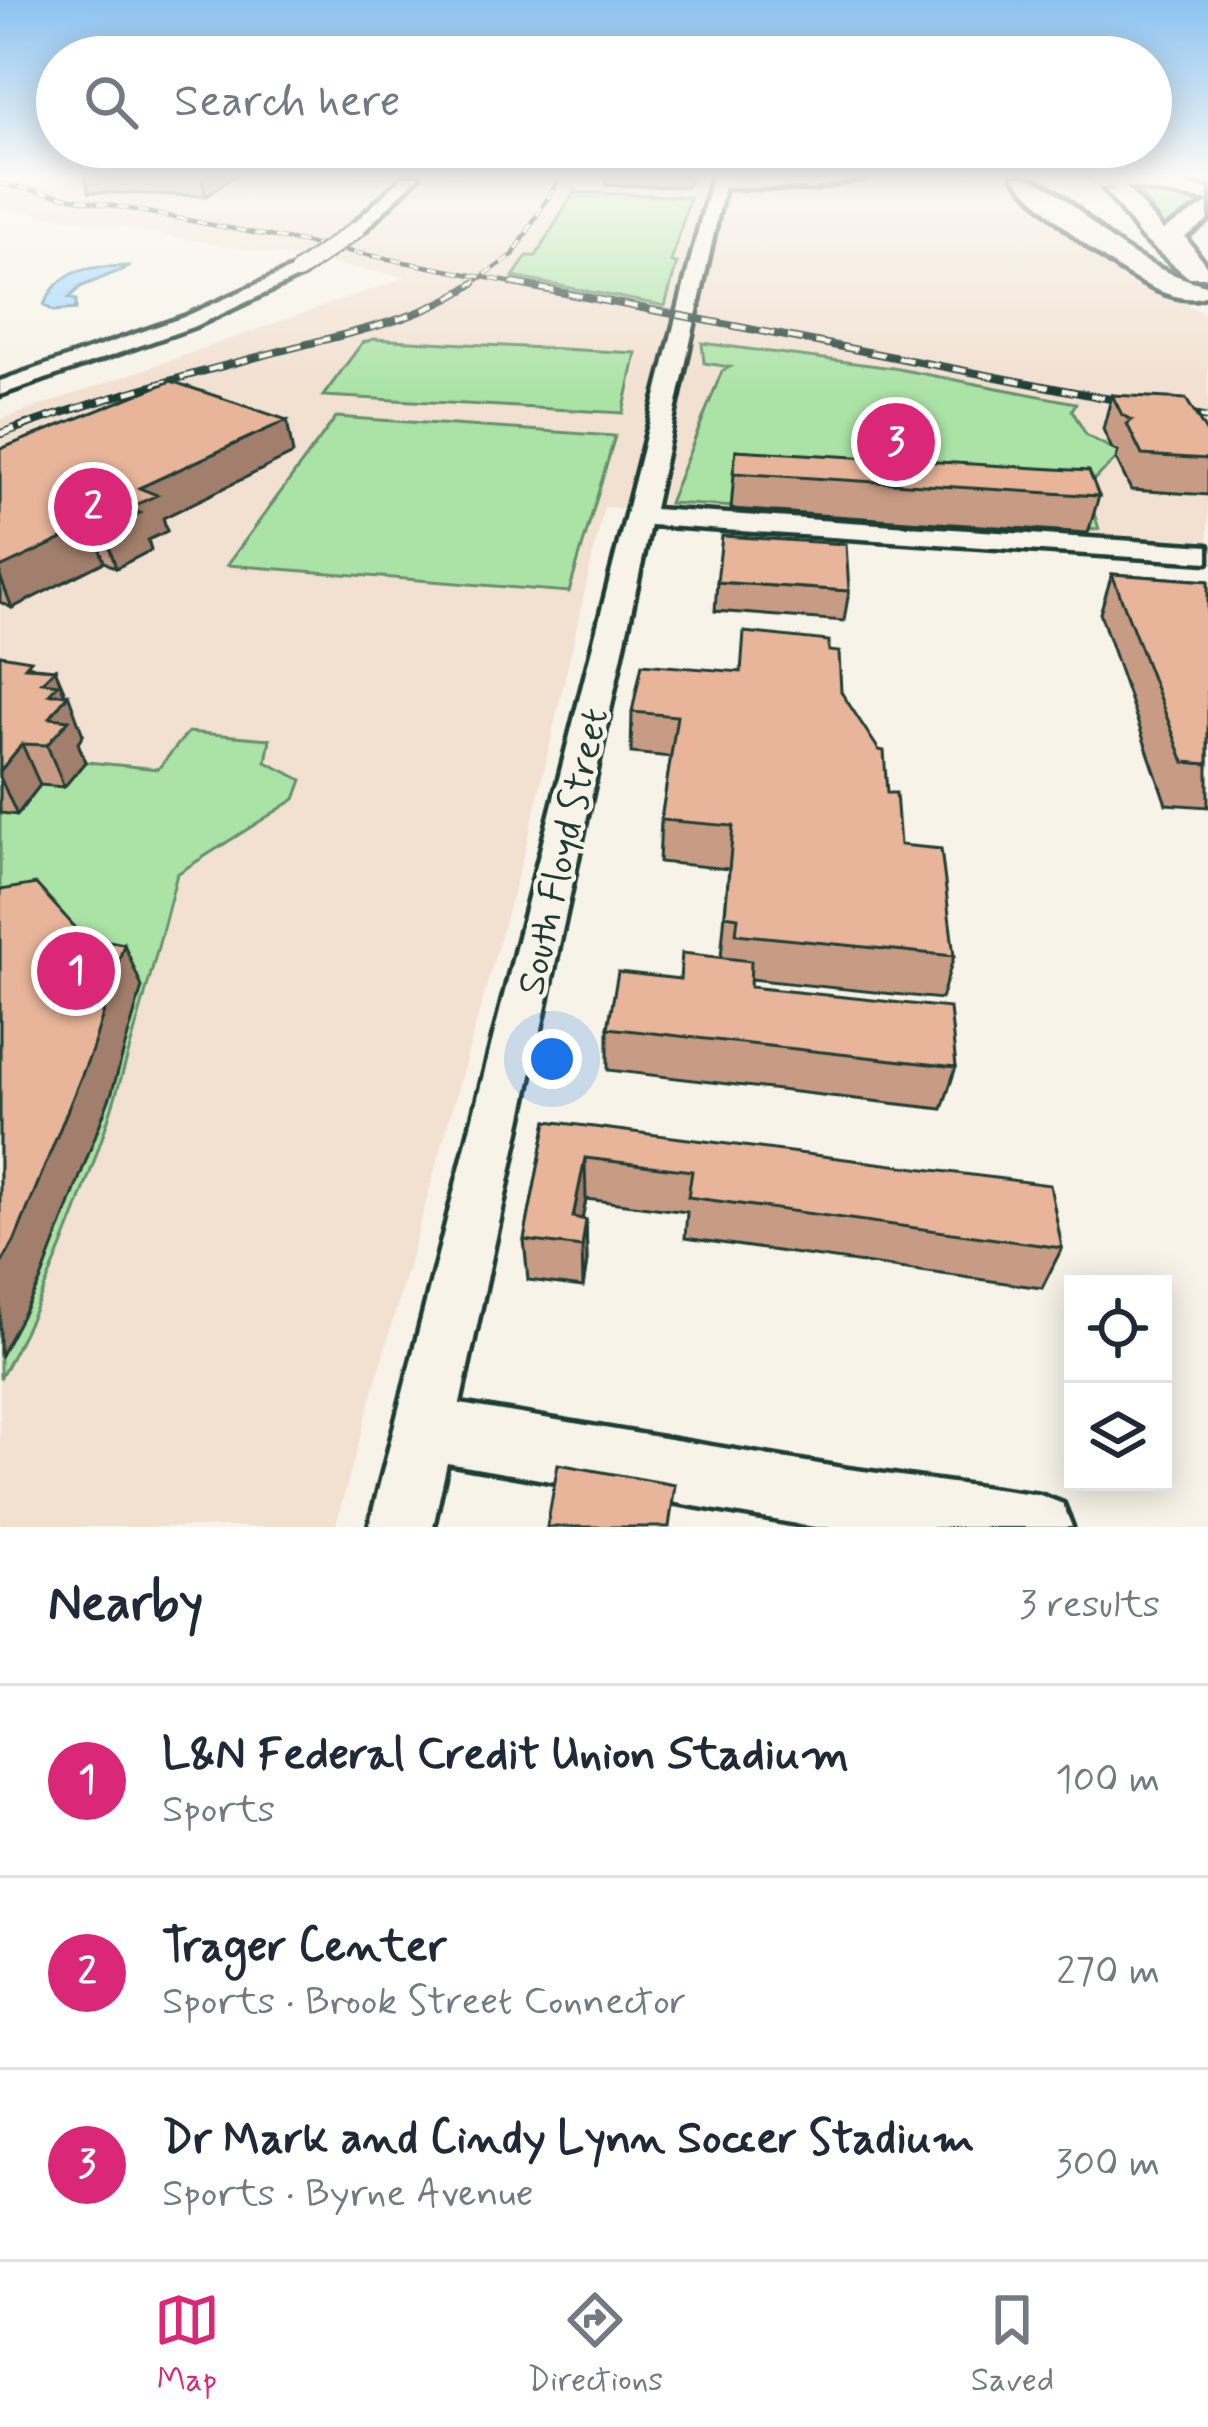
<!DOCTYPE html>
<html lang="en">
<head>
<meta charset="utf-8">
<style>
	body { margin:0; font-family:Mynerve,sans-serif; background:#f2f2f3; color:#1f2937 }
	.controls { position:absolute; right:36px; bottom:36px; display:grid; overflow:hidden; border-radius:0px; box-shadow:0 6px 30px #0003 }
	.controls button { width:108px; height:108px; display:grid; place-items:center; padding:0; border:0; border-bottom:3px solid #e0e1e3; background:#fff; color:#1f2937; font:60px sans-serif }
	.you { position:absolute; left:552px; top:1059px; width:42px; height:42px; margin:-30px; border:9px solid #fff; border-radius:50%; background:#1a73e8; box-shadow:0 0 0 18px #1a73e833 }
	.badge { display:grid; place-items:center; width:78px; height:78px; border-radius:50%; background:#db2777; color:#fff; font-size:39px; font-weight:700 }
	.pin { position:absolute; translate:-50% -50%; border:6px solid #fff; box-shadow:0 3px 12px #0006 }
	.list { margin:0; padding:0; list-style:none }
	h2 { display:flex; justify-content:space-between; align-items:center; height:156px; margin:0; padding:0 48px; font-size:51px }
	h2 small { font-size:39px; font-weight:400; color:#747a83 }
	.list li { display:grid; grid-template-columns:78px 1fr auto; gap:36px; align-items:center; box-sizing:border-box; height:192px; padding:0 48px; border-top:3px solid #e0e1e3 }
	.list b { display:block; font-size:45px; white-space:nowrap }
	.list p { margin:0; font-size:39px; white-space:nowrap; color:#747a83 }
	.list em { font-size:39px; font-style:normal; color:#747a83 }
	.icon { flex:none; width:66px; height:66px; fill:none; stroke:currentColor; stroke-width:2; stroke-linecap:round; stroke-linejoin:round }
	.map { position:relative; flex:none; width:1208px; height:1527px; overflow:hidden }
	.search { position:absolute; background:#fff; box-shadow:0 6px 30px #0003; left:36px; right:36px; top:36px; height:132px; display:flex; align-items:center; gap:30px; box-sizing:border-box; padding:0 42px; border-radius:66px; color:#747a83; font-size:45px }
	.sheet { height:732px; background:#fff }
	nav { display:flex; justify-content:space-around; align-items:center; box-sizing:border-box; height:168px; border-top:3px solid #e0e1e3; background:#fff; font-size:33px; color:#747a83 }
	nav a { display:grid; justify-items:center; gap:6px }
	nav .on { color:#db2777 }
	.map>svg:first-child { display:block }
	.built { fill:#f2e0d1 }
	.green { fill:#abe3a6; stroke:#65906d; stroke-width:3 }
	.water { fill:#9fd6fe; stroke:#6c99ad; stroke-width:3 }
	.lines { fill:none; stroke-linecap:round; stroke-linejoin:round }
	.minor-casing { stroke:#1f3d34; stroke-width:9 }
	.major-casing { stroke:#1f3d34; stroke-width:9 }
	.highway-casing { stroke:#1f3d34; stroke-width:9 }
	.minor { fill:#f7f3e8; fill-rule:evenodd }
	.major { fill:#f7f3e8; fill-rule:evenodd }
	.highway { fill:#f7f3e8; fill-rule:evenodd }
	.rail-far2-casing { stroke:#1f3d34; stroke-width:4.5 }
	.rail-far1-casing { stroke:#1f3d34; stroke-width:8 }
	.rail-casing { stroke:#1f3d34; stroke-width:9 }
	.rail-far2 { stroke:#f7f3e8; stroke-width:3; stroke-dasharray:10; stroke-linecap:butt }
	.rail-far1 { stroke:#f7f3e8; stroke-width:4.5; stroke-dasharray:14; stroke-linecap:butt }
	.rail { stroke:#f7f3e8; stroke-width:6; stroke-dasharray:16; stroke-linecap:butt }
	.minor-bridge-casing { stroke:#1f3d34; stroke-width:21; stroke-linecap:butt }
	.highway-bridge-casing { stroke:#1f3d34; stroke-width:28; stroke-linecap:butt }
	.minor-bridge { stroke:#f7f3e8; stroke-width:16 }
	.highway-bridge { stroke:#f7f3e8; stroke-width:24 }
	.wall { fill:#c89c84; stroke:#1f3d34; stroke-width:3 }
	.shaded-wall { fill:#a27f6c; stroke:#1f3d34; stroke-width:3 }
	.building { fill:#e8b59a; stroke:#1f3d34; stroke-width:3 }
	.labels { text-anchor:middle; stroke-width:9; stroke-linejoin:round; paint-order:stroke }
	.street-label { font-size:39px; fill:#1f3d34; stroke:#f7f3e8 }
</style>
</head>
<body>
<div class="map">
<svg width="1208" height="1527" viewBox="0 0 1208 1527">
	<rect width="100%" height="100%" fill="#f7f3e8"/>
	<filter id="ink" filterUnits="userSpaceOnUse"><feTurbulence type="fractalNoise" baseFrequency=".00833" numOctaves="2"/><feDisplacementMap in="SourceGraphic" scale="24" xChannelSelector="R" yChannelSelector="G"/><feConvolveMatrix kernelMatrix="1 2 1 2 8 2 1 2 1" color-interpolation-filters="sRGB"/></filter>
	<g filter="url(#ink)">
		<path class="built" d="M0,176H1005L1167,293L1208,316V544L604,507L530,831L335,1527H0V420L407,277L0,207Z"/>
		<path class="green" d="M1135,186L1208,199V208L1165,229Z
			M574,192L690,197L671,262L677,263L665,306L513,277L527,256H536Z
			M373,339L636,353L623,413L323,396L362,343Z
			M702,343L893,368L1076,403L1072,410L1086,435L1122,454L1086,487L1099,529L669,503L722,371L730,367L704,363Z
			M336,417L615,436L569,592L227,565Z
			M0,696L66,734L83,735L67,760L158,769L188,732L270,739L266,762L302,780L295,799L177,874C133,1047 85,1222 0,1379Z"/>
		<path class="water" d="M131,266L80,287L69,298L76,300V309L53,311L44,305C61,265 92,267 131,266Z"/>
		<g class="lines">
			<defs>
				<path id="minor" d="M404,176H419L363,232H351V226Z
					M712,176L812,181L872,176L812,189L724,187L654,509L1208,546V562L650,525L460,1404L848,1469L1040,1495L1063,1504L1072,1527H815L447,1463L433,1527H369Z
					M298,266L307,271L304,275L198,325L0,395V381L184,317Z"/>
				<path id="major" d="M1091,176H1130L1208,189V201L1100,182Z"/>
				<path id="highway" d="M1014,176C1053,176 1082,218 1113,241C1142,262 1171,276 1206,285L1208,294C1162,321 1040,211 1014,176Z
					M1100,176H1117L1163,230L1208,203V220L1185,237L1208,268L1206,277H1188L1142,238L1097,179Z"/>
			</defs>
			<use href="#minor" class="minor-casing"/>
			<use href="#major" class="major-casing"/>
			<use href="#highway" class="highway-casing"/>
			<use href="#minor" class="minor"/>
			<use href="#major" class="major"/>
			<use href="#highway" class="highway"/>
			<defs>
				<path id="rail-far2" d="M0,184L529,286
					M469,286L513,255L561,176"/>
				<path id="rail-far1" d="M513,283L1208,418
					M20,427C107,397 195,373 284,350C346,333 421,321 474,283"/>
				<path id="rail" d="M0,434L28,424"/>
			</defs>
			<use href="#rail-far2" class="rail-far2-casing"/>
			<use href="#rail-far1" class="rail-far1-casing"/>
			<use href="#rail" class="rail-casing"/>
			<use href="#rail-far2" class="rail-far2"/>
			<use href="#rail-far1" class="rail-far1"/>
			<use href="#rail" class="rail"/>
			<defs>
				<path id="minor-bridge" d="M298,271L357,229"/>
				<path id="highway-bridge" d="M1103,176H1114"/>
			</defs>
			<use href="#minor-bridge" class="minor-bridge-casing"/>
			<use href="#highway-bridge" class="highway-bridge-casing"/>
			<use href="#minor-bridge" class="minor-bridge"/>
			<use href="#highway-bridge" class="highway-bridge"/>
		</g>
		<path class="wall" d="M85,176H234L206,196L89,192Z
			M606,176H692L686,187L606,185Z
			M1178,176H1208V181L1180,177Z
			M1112,395L1208,435V495L1131,490L1116,459L1118,452L1112,449L1103,429Z
			M0,449L293,454L163,518L167,531L148,540L151,550L116,568L104,562L12,608L0,602Z
			M736,450L1099,496L1088,533L731,509Z
			M1112,574L1208,581V807L1166,804L1100,613Z
			M717,582L849,591L844,621L715,611Z
			M829,651L841,692L887,793L900,845L954,956L941,999L750,979V987L956,1067L942,1109L608,1070V1028L680,979L721,957L729,869L659,862L661,820L671,757L631,753L632,712L741,672Z
			M0,655L34,667L55,669L83,735L78,743L85,762L64,787L40,785L17,815L0,813Z
			M547,1121L1062,1248L1042,1288L685,1238L687,1212L586,1199L582,1219L586,1220L587,1261L583,1287L528,1280L524,1240Z"/>
		<path class="shaded-wall" d="M201,176H234L206,196Z
			M287,420L293,454L163,518L167,531L148,540L151,550L116,568L104,530L129,508L139,488Z
			M92,525L104,562L12,608L0,576V568Z
			M55,669L66,698L68,694L83,735L78,743L85,762L64,787L47,745L50,718L42,682Z
			M22,744L40,785L17,815L0,777V771Z
			M124,944L142,987L112,1092L40,1282L0,1357V1266Z
			M585,1158L586,1199L577,1246L573,1217Z
			M586,1220L587,1261L583,1287L582,1247Z"/>
		<path class="building" d="M171,381L287,420L139,488L157,495L129,508L140,513L104,530L92,525L0,568V449Z
			M1112,395L1186,399L1208,435V459L1142,455L1127,424L1132,420L1122,415Z
			M736,450L1089,471L1099,496L733,473Z
			M722,536L846,544L849,591L717,582Z
			M1112,574L1208,581V764L1184,762Z
			M744,632L829,641V651L839,652L841,692L879,750L884,751L887,793H896L900,845L941,849L954,956L736,934L738,917L725,915L733,826L661,820L677,716L632,712L642,664L741,672Z
			M0,655L31,660L25,667L55,669L42,682L58,684L49,694H68L50,718L69,720L47,745L22,744L0,771Z
			M36,884L83,936L124,944L92,1050L14,1242L0,1266V890Z
			M682,953L751,961L750,987L950,1008L956,1067L608,1028L618,972L680,979Z
			M547,1121L1050,1185L1062,1248L688,1197L692,1171L585,1158L573,1217L586,1220L582,1247L524,1240Z
			M558,1464L675,1485L669,1527H547Z"/>
	</g>
	<linearGradient id="sky" x2="0" y2="1"><stop stop-color="#8bc2f1"/><stop offset="0.45" stop-color="#fbfaf5"/><stop offset="1" stop-color="#fbfaf5" stop-opacity="0"/></linearGradient>
	<rect width="1208" height="389" fill="url(#sky)"/>
	<g class="labels">
		<g class="street-label">
			<text transform="translate(561 851) rotate(-77)" y="14">South Floyd Street</text>
		</g>
	</g>
</svg>
<div class="controls">
<button><svg class="icon" aria-label="locate" viewBox="0 0 24 24"><circle cx="12" cy="12" r="6"/><path d="M12 2v4M12 18v4M2 12h4M18 12h4"/></svg></button>
<button><svg class="icon" aria-label="layers" viewBox="0 0 24 24"><path d="M12 4l9 5-9 5-9-5zM3 14l9 5 9-5"/></svg></button>
</div>
<div class="you"></div>
<div class="pin badge" style="left:76px;top:971px">1</div>
<div class="pin badge" style="left:93px;top:507px">2</div>
<div class="pin badge" style="left:896px;top:442px">3</div>
<div class="search"><svg class="icon" aria-label="search" viewBox="0 0 24 24"><circle cx="10" cy="10" r="6"/><path d="M15 15l6 6"/></svg>Search here</div>
</div>
<section class="sheet">
<h2>Nearby<small>3 results</small></h2>
<ul class="list">
<li><span class="badge">1</span><div><b>L&amp;N Federal Credit Union Stadium</b><p>Sports</p></div><em>100 m</em></li>
<li><span class="badge">2</span><div><b>Trager Center</b><p>Sports · Brook Street Connector</p></div><em>270 m</em></li>
<li><span class="badge">3</span><div><b>Dr Mark and Cindy Lynn Soccer Stadium</b><p>Sports · Byrne Avenue</p></div><em>300 m</em></li>
</ul>
</section>
<nav>
<a class="on"><svg class="icon" aria-label="map" viewBox="0 0 24 24"><path d="M3 6l6-2 6 2 6-2v14l-6 2-6-2-6 2zM9 4v14M15 6v14"/></svg>Map</a>
<a><svg class="icon" aria-label="directions" viewBox="0 0 24 24"><path d="M12 3l9 9-9 9-9-9zM9 14v-3h6M13 9l2 2-2 2"/></svg>Directions</a>
<a><svg class="icon" aria-label="saved" viewBox="0 0 24 24"><path d="M7 4h10v16l-5-4-5 4z"/></svg>Saved</a>
</nav>
</body>
</html>
